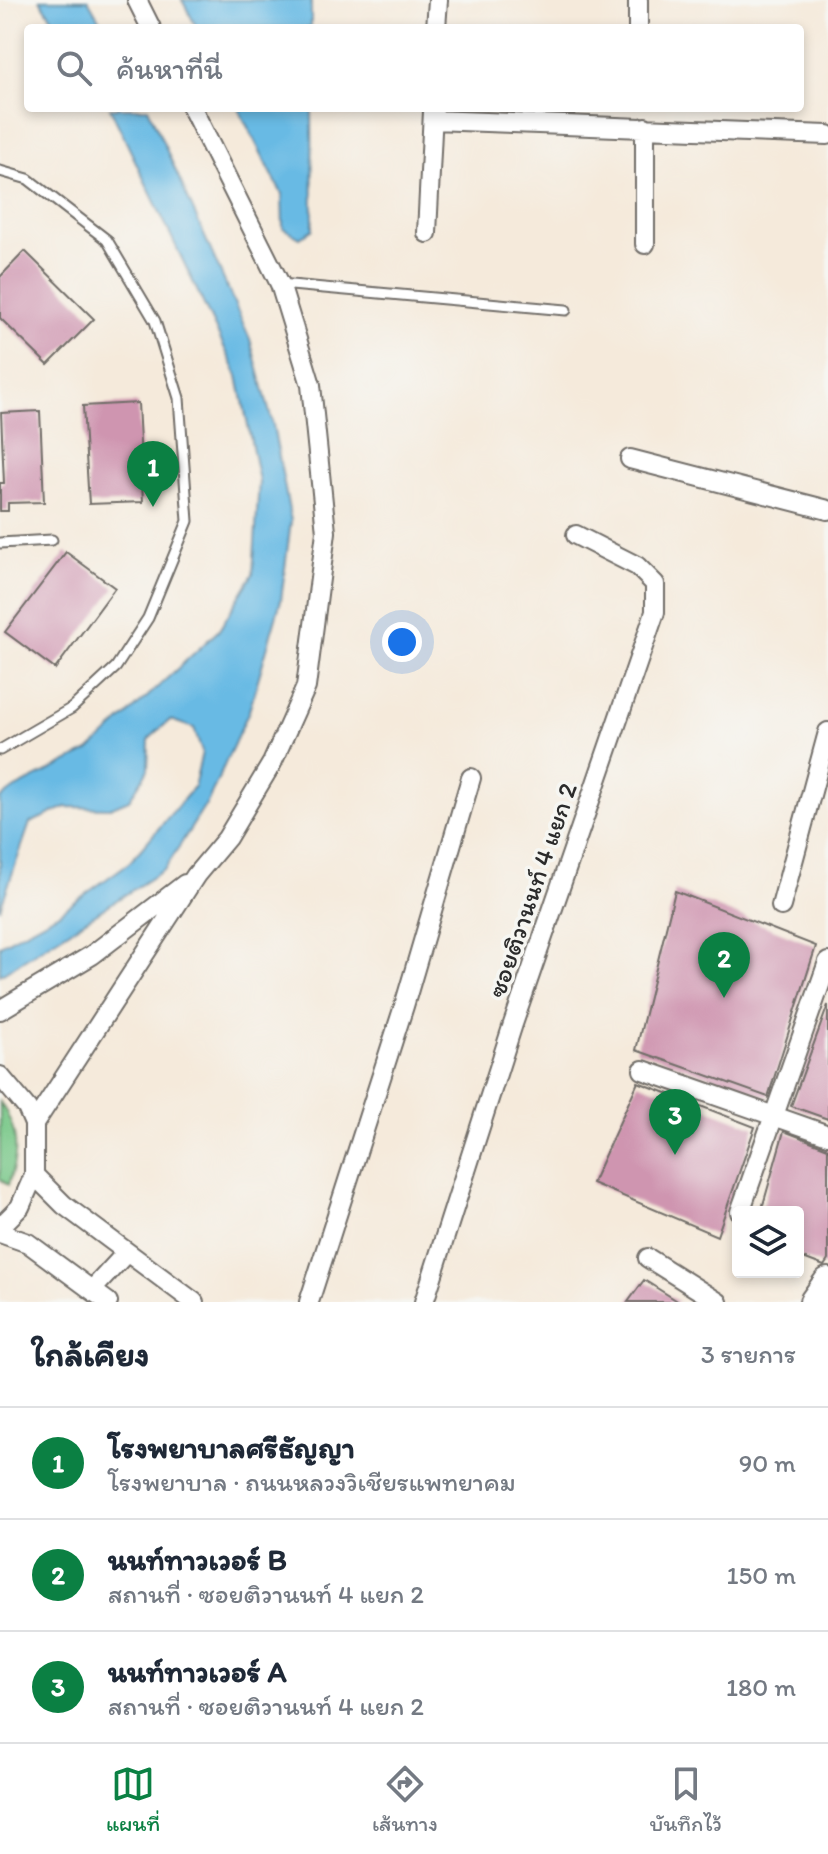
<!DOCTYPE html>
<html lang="th">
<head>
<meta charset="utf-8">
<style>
	body { margin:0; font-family:Itim,"Playpen Sans Thai",sans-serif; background:#f6f6f7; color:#1f2937 }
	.controls { position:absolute; right:24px; bottom:24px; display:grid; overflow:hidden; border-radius:8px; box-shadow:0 4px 12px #0003 }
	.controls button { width:72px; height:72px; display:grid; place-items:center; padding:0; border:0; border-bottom:2px solid #e0e1e3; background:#fff; color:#1f2937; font:40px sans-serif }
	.you { position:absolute; left:402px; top:642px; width:28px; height:28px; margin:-20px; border:6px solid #fff; border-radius:50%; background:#1a73e8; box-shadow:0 0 0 12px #1a73e833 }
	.badge { display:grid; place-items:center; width:52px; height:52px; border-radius:50%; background:#0b8043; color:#fff; font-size:26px; font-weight:700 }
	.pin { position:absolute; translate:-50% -66px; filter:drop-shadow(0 2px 4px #0008) }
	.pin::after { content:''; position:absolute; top:42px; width:28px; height:24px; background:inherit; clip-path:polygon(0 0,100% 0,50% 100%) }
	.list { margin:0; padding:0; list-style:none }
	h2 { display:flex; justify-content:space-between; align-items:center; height:104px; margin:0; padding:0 32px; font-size:34px }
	h2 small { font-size:26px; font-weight:400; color:#747a83 }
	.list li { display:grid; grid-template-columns:52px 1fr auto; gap:24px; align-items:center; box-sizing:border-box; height:112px; padding:0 32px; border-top:2px solid #e0e1e3 }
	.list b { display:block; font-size:30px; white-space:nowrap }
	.list p { margin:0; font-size:26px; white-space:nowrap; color:#747a83 }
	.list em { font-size:26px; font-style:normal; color:#747a83 }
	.icon { flex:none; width:44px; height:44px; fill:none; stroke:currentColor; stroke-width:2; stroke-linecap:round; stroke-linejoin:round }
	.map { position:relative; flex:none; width:828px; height:1302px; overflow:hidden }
	.search { position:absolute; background:#fff; box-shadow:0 4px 12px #0003; left:24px; right:24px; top:24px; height:88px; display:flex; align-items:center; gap:20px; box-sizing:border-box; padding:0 28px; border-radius:8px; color:#747a83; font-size:30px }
	.sheet { height:440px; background:#fff }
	nav { display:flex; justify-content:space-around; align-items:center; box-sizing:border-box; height:112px; border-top:2px solid #e0e1e3; background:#fff; font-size:22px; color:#747a83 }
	nav a { display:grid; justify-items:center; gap:4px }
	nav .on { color:#0b8043 }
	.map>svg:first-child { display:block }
	.green { fill:#78c788; stroke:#52795a; stroke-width:2 }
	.water { fill:#68bae4; stroke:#4a7288; stroke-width:2 }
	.building { fill:#cf95b0 }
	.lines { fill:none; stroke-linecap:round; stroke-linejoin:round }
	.service-casing { stroke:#726e69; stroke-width:13 }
	.minor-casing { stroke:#726e69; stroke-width:22 }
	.primary-casing { stroke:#726e69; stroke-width:32 }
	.service { stroke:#fff; stroke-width:9 }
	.minor { stroke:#fff; stroke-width:18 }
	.primary { stroke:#fff; stroke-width:28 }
	.labels { text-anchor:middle; stroke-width:7; stroke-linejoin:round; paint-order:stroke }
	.street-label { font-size:26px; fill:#2b2b2b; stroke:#f6f6f2 }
</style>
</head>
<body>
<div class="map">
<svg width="828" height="1302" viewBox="0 0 828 1302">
	<rect width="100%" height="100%" fill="#f6f6f2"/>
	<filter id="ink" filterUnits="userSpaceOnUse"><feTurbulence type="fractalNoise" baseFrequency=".0125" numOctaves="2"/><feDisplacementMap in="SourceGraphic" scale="16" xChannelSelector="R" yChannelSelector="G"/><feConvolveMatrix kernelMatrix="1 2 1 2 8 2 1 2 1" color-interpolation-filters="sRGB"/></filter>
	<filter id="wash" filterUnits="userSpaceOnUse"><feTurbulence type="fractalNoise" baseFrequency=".006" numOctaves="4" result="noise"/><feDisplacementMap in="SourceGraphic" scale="32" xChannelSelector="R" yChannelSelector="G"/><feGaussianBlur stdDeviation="1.8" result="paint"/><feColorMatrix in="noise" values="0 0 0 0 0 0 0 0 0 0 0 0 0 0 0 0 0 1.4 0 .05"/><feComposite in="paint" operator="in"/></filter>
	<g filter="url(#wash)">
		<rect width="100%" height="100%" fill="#f5eadb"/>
		<path class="green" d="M0,1102C19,1130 19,1154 8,1185L0,1179Z"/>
		<path class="water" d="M40,0H88L104,28H59Z
			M182,0H311V28H197Z
			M110,108H148L250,339L273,425L291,521L281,600L249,711L208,801L165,869L0,975V945L59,913L130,862L194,787L202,752L194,728L170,720L149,739L148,770L129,800L110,808L66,807L30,823L0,909V799L15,788L89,751L219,630L253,574L259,481L238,376Z
			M238,108H312L313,229L300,238L283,228L282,194Z"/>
		<g id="blocks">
			<path class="building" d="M25,251L94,319L48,365L0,318V277Z
				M138,403L143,502L89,504L83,406Z
				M40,411L44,502L8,503V511H0V483H4L1,413Z
				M66,552L115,588L55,669L5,632Z
				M675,891L816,946L768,1097L636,1050Z
				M828,1005V1119L791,1106Z
				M638,1082L755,1127L717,1236L592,1183Z
				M784,1131L828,1148V1260L824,1266L798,1256V1212H761Z
				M644,1280L679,1302H628Z"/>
		</g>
	</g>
	<g filter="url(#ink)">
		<use href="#blocks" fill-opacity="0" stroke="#726e69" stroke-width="2"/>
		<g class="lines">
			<defs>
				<path id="service" d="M0,171L28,179L107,240L155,321L179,398L188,521L148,618L116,667L72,708L0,750
					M280,284L566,310
					M0,543L52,540"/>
				<path id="minor" d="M137,0L151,28
					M436,28L438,0
					M638,28V0
					M433,120L828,135
					M645,127V244
					M427,233L433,111
					M630,459L828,510
					M781,906L828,732
					M0,1010L92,955L185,884
					M643,1070L828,1135
					M0,1076L27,1108L34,1124
					M34,1175L64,1205L194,1302
					M740,1212L828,962
					M0,1227L20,1207L34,1175V1124L196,875L227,838L272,763L306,687L326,532L311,385L280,284L192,108
					M0,1233L28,1243L108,1302
					M648,1258L718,1302
					M92,1290L126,1253
					M309,1302L404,1006L471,778
					M424,1302L513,1024L655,612V584L637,566L576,535"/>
				<path id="primary" d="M814,1302L828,1282"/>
			</defs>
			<use href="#service" class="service-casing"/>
			<use href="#minor" class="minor-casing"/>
			<use href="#primary" class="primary-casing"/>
			<use href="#service" class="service"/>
			<use href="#minor" class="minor"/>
			<use href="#primary" class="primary"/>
		</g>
	</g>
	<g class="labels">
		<g class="street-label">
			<text transform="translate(532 890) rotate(-71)" y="9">ซอยติวานนท์ 4 แยก 2</text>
		</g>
	</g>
</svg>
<div class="controls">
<button><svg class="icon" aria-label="layers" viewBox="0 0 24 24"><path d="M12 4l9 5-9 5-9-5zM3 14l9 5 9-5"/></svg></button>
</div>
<div class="you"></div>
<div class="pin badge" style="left:153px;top:507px">1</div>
<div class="pin badge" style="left:724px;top:998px">2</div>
<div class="pin badge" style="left:675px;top:1155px">3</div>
<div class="search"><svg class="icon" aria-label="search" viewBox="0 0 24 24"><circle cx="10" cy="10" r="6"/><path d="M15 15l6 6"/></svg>ค้นหาที่นี่</div>
</div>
<section class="sheet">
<h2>ใกล้เคียง<small>3 รายการ</small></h2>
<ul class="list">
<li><span class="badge">1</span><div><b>โรงพยาบาลศรีธัญญา</b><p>โรงพยาบาล · ถนนหลวงวิเชียรแพทยาคม</p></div><em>90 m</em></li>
<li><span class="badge">2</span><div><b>นนท์ทาวเวอร์ B</b><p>สถานที่ · ซอยติวานนท์ 4 แยก 2</p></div><em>150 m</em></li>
<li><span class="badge">3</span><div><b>นนท์ทาวเวอร์ A</b><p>สถานที่ · ซอยติวานนท์ 4 แยก 2</p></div><em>180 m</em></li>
</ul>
</section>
<nav>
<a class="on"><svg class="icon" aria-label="map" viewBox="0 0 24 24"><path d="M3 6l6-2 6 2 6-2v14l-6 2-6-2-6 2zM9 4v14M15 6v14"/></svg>แผนที่</a>
<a><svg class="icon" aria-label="directions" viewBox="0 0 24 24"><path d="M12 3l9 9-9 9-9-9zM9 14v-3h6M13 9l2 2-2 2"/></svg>เส้นทาง</a>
<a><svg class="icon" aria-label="saved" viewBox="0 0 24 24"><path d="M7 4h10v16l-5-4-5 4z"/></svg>บันทึกไว้</a>
</nav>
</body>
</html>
